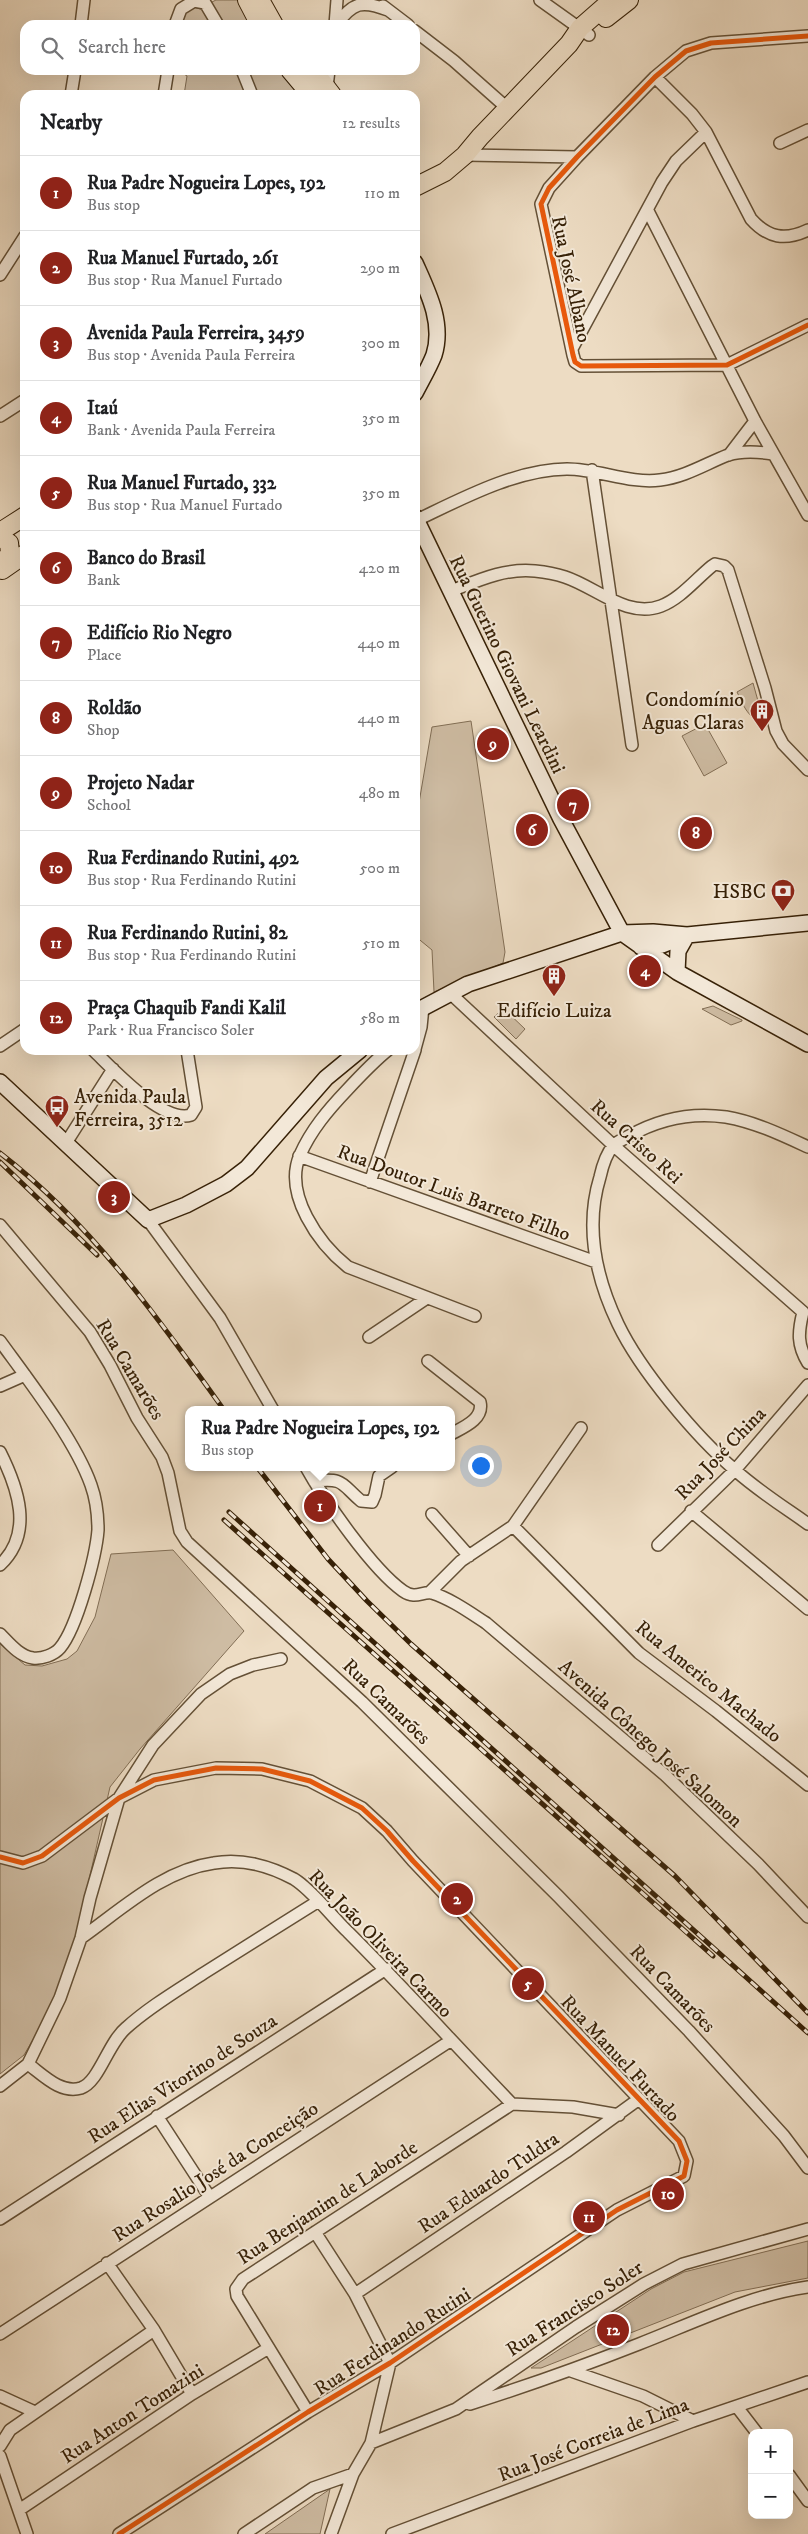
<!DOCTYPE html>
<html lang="en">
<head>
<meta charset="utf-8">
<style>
	body { margin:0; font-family:"IM FELL DW Pica",serif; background:#f2f2f2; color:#202124 }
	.controls { position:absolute; right:15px; bottom:15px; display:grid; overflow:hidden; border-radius:10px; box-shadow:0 5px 20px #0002 }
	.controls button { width:45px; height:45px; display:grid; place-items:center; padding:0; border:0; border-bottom:1px solid #e0e0e0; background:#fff; color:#202124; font:25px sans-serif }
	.you { position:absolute; left:480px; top:1465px; width:18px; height:18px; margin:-12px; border:4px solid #fff; border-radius:50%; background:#1a73e8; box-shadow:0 0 0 8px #1a73e833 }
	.badge { display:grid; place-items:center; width:32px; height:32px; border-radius:50%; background:#8f2418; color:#fff; font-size:16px; font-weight:700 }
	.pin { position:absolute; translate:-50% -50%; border:2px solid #fff; box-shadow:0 1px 5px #0006 }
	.popup { position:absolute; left:185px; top:1406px; width:270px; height:65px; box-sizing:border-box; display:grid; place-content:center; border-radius:10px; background:#fff; filter:drop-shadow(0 1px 4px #0005); font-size:16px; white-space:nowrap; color:#757577 }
	.popup b { font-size:19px; color:#202124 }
	.popup::after { content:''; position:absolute; left:50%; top:100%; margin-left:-10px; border:10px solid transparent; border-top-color:#fff }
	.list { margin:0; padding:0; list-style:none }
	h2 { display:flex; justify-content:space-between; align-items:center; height:65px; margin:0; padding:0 20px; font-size:21px }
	h2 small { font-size:16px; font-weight:400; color:#757577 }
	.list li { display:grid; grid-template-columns:32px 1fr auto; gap:15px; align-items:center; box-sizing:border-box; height:75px; padding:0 20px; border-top:1px solid #e0e0e0 }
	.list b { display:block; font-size:19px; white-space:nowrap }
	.list p { margin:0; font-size:16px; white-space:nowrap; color:#757577 }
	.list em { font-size:16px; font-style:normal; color:#757577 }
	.icon { flex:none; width:28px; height:28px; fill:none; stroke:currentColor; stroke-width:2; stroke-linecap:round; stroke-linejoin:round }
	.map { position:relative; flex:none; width:808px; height:2534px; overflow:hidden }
	.search { position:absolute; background:#fff; box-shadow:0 5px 20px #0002; left:20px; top:20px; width:400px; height:55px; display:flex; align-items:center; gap:12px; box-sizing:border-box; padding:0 18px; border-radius:15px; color:#757577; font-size:19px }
	.panel { position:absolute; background:#fff; box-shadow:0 5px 20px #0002; left:20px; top:90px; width:400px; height:965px; border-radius:15px }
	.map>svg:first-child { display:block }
	.green { fill:#cebca3; stroke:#826e55 }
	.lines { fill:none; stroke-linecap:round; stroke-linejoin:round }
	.minor-casing { stroke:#645036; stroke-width:14 }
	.secondary-casing { stroke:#372107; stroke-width:18 }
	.primary-casing { stroke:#372107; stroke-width:20 }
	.minor { stroke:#f3e8d8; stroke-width:11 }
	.secondary { stroke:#f3e8d8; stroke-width:15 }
	.primary { stroke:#eddcc3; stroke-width:18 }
	.rail-casing { stroke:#372107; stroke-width:5 }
	.rail { stroke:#f3e8d8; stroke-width:3; stroke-dasharray:9; stroke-linecap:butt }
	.cycleway-casing { stroke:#f3e8d8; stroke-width:8 }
	.cycleway { stroke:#e8590c; stroke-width:5 }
	.labels { text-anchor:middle; stroke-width:4; stroke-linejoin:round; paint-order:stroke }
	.street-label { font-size:20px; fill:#372107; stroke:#f3e8d8 }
	.poi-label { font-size:20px; fill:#372107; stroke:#f3e8d8; text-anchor:end }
</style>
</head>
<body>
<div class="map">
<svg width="808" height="2534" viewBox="0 0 808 2534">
	<rect width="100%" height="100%" fill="#eddcc3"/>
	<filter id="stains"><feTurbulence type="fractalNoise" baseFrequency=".004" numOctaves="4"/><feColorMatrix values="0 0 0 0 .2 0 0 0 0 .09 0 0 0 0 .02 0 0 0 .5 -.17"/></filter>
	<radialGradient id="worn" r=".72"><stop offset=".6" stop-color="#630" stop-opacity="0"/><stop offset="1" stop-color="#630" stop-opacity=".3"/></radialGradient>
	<path class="green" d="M216,0H243L256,25H223L210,3Z
		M193,7L204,10L213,25H180L184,14Z
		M178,70H236L246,95H184L187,76Z
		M245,70H285L303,95H254Z
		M753,683L763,719C749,722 743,704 737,692Z
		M471,721L505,952L503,963L434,992L432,950L415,936V826L432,727Z
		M705,724L727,763L704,776L682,736Z
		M713,1006L742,1020V1021L731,1025L702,1009Z
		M503,1008L525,1029L516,1039L494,1017Z
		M173,1550L244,1631L140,1749L110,1787L72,1955L45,2019L24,2055L0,2074V1644L25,1665L42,1666L67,1659L77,1651L95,1617L111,1554Z
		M808,2241V2278L735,2292L541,2368H531L651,2289L684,2272Z
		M330,2489L320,2534H265Z"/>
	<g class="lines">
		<defs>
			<path id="minor" d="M540,0L589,35
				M383,6L408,25
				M81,25L84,0
				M175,25L181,9L194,1L205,3L218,25
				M335,25L337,0
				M336,25C353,2 362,0 388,10
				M415,31L454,61L507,108
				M808,36L711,43L686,51L655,77L577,157L549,188L541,204L573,355L575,362L581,366L727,365L808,325
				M242,70L252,95
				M655,77L692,114L706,132L751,219C768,238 785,241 808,230
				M327,87L329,70
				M71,95L75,70
				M164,95L168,70
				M780,143L808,130
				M465,155L577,157
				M648,211L755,421L808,515
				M0,275L25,236
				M573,347L662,182L676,161L706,132
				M0,416L25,400
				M729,455L755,421
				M592,470L632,745
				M417,520C461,499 517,469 567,469C598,469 630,484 660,480C685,477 705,464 728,455C741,451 760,452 773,454
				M451,591C479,580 505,568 535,571C545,572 556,574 565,577C596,587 627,619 661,606C680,599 696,579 712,566L715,564L724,566L728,570L765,688L776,731L783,744L808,770
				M450,993L613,1145L803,1312
				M0,1046L25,1029
				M415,1049L421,1027L423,1007
				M93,1050C113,1069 163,1124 191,1115L196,1107L187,1050
				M388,1050C373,1062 360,1076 347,1090C328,1110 311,1130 300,1155C283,1194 319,1244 348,1267L475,1316
				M66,1143L113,1069
				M808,1147C782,1135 755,1122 726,1117C691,1112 659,1119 629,1136C624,1139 616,1142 613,1146C606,1154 602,1168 600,1177C585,1226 596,1278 618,1324C640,1370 696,1437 735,1470C757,1490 784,1507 808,1524
				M299,1156L596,1262
				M370,1182L415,1050
				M148,1220L220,1318L273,1410
				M0,1225L90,1332L110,1365L137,1418L162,1457L168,1473L180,1531L187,1542L362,1702L558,1896L689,2031L784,2136L808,2168
				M803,1312C798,1332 797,1345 808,1363
				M369,1337L427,1298
				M0,1341C29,1381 75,1440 91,1485C96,1499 98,1515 98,1530C96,1556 77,1628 60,1648C54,1655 42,1659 33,1658C19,1656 9,1643 0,1634
				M428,1361L480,1402C484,1419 464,1427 451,1434
				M0,1386L25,1375
				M0,1452C18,1488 34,1533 0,1565
				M306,1467C325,1501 372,1569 403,1591C416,1600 422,1591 432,1593C451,1599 469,1612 486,1623L665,1775L758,1864L808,1917
				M314,1481C345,1478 340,1483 361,1501L372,1502L375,1495L379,1476L392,1467
				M691,1511L808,1609
				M432,1514L469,1556
				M513,1526L639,1653L716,1711L808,1785
				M658,1545L735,1470L808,1385
				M430,1592L461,1561L513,1526L581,1428
				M0,1857L23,1863L42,1856L119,1798L154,1780L216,1768L262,1769L310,1781L362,1808L387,1831L413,1861L679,2141L687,2161L684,2176L617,2210L390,2363L308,2412L119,2534
				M81,1938C122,1909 163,1870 214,1863C241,1858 270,1866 294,1879C312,1890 332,1917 348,1932C404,1988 457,2047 512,2104L573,2107L619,2115
				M28,2064C44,2076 61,2094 81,2088C99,2082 108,2043 126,2028C149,2007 178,1990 204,1973C242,1949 280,1925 317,1902
				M0,2086L28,2064L60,1998L81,1938L90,1898L119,1798L153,1745L201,1694L230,1674L253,1665L281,1659
				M157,2116L209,2196
				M0,2219L386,1969
				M315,2232L355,2294L390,2363
				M107,2263L154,2330L192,2394
				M355,2294L566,2152L639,2099
				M0,2334L450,2041
				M571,2371L643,2396L693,2421
				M0,2396L35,2412
				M470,2404C527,2386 583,2366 639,2344C693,2323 750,2295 808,2287
				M737,2407L757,2433
				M308,2412L237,2296L236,2289L243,2279L512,2104
				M371,2443L456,2409L576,2327L644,2284L683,2264L808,2229
				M0,2446L10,2430L154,2330
				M0,2456L27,2534
				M789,2475L808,2501
				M19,2510L192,2394L267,2349
				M244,2534L313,2488L353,2474
				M331,2534L353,2474L371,2443L390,2363
				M392,2534L693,2421L808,2382"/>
			<path id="secondary" d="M415,263C428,292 444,323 434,355C429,368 421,381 415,393
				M415,517L561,819L622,933L677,972L808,1044
				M641,947L662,945L685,936
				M677,972L678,951L687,935
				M415,1012L468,984L622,933L653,932L687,935L808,923
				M0,1082L148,1220L186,1205L226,1184L247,1168L326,1078L360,1050"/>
			<path id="primary" d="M247,0L260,25
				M260,0L274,25
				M606,18L629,0
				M290,70L311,95
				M313,70L332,95
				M415,187L445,172L465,155L480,137L569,44L580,28L612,0
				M0,532L25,516
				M0,537L9,543L10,553L0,568
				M2,570L25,554"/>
		</defs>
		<use href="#minor" class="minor-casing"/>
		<use href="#secondary" class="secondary-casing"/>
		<use href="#primary" class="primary-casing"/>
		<use href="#minor" class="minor"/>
		<use href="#secondary" class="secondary"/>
		<use href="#primary" class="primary"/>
		<defs>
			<path id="rail" d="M0,1153C91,1223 158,1318 224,1410
				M0,1162L97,1255
				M257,1467L328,1559L367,1601L411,1644L675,1876L808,2013
				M229,1512L808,2033
				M224,1520L713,1956"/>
		</defs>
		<use href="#rail" class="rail-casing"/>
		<use href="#rail" class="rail"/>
		<defs>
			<path id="cycleway" d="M808,36L711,43L686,51L655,77L577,157L549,188L541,204L573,355L575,362L581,366L727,365L808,325
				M0,1857L23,1863L42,1856L119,1798L154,1780L216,1768L262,1769L310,1781L362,1808L387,1831L413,1861L679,2141L687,2161L684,2176L617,2210L390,2363L308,2412L119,2534"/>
		</defs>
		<use href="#cycleway" class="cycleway-casing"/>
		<use href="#cycleway" class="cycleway"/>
	</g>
	<defs>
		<symbol id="building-pin" viewBox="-11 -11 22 30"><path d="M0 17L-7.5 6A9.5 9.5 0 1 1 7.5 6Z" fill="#8f2418" stroke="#f3e8d8"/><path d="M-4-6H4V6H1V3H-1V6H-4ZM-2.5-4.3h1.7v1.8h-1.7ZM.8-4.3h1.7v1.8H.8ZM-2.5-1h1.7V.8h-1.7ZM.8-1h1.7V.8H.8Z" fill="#fff"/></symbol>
		<symbol id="bank-pin" viewBox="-11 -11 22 30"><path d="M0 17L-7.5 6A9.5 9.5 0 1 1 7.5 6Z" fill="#8f2418" stroke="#f3e8d8"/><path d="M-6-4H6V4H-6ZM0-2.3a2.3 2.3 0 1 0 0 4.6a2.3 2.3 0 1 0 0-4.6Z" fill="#fff"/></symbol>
		<symbol id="bus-pin" viewBox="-11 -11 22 30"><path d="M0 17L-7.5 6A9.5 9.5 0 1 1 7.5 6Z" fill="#8f2418" stroke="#f3e8d8"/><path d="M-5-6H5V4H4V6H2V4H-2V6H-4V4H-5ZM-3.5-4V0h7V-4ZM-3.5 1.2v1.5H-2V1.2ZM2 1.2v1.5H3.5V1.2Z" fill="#fff"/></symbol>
	</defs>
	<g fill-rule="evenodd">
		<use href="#building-pin" x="748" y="697" width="28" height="38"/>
		<use href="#bank-pin" x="769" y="877" width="28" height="38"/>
		<use href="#building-pin" x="540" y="962" width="28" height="38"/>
		<use href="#bus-pin" x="43" y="1093" width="28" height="38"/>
	</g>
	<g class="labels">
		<g class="street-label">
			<text transform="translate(572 279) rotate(78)" y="7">Rua José Albano</text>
			<text transform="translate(508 664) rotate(64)" y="7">Rua Guerino Giovani Leardini</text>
			<text transform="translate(637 1141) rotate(42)" y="7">Rua Cristo Rei</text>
			<text transform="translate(454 1192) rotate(20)" y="7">Rua Doutor Luis Barreto Filho</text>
			<text transform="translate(131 1369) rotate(59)" y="7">Rua Camarões</text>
			<text transform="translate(720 1453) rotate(-46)" y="7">Rua José China</text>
			<text transform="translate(709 1681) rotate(39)" y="7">Rua Americo Machado</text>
			<text transform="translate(387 1701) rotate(44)" y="7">Rua Camarões</text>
			<text transform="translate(651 1743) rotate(42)" y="7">Avenida Cônego José Salomon</text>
			<text transform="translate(381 1943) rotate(46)" y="7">Rua João Oliveira Carmo</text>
			<text transform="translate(673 1988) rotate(46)" y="7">Rua Camarões</text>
			<text transform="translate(621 2058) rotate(47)" y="7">Rua Manuel Furtado</text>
			<text transform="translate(182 2078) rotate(-33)" y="7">Rua Elias Vitorino de Souza</text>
			<text transform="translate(215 2171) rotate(-33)" y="7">Rua Rosalio José da Conceição</text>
			<text transform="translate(488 2182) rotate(-34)" y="7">Rua Eduardo Tuldra</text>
			<text transform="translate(327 2202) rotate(-33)" y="7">Rua Benjamim de Laborde</text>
			<text transform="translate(574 2308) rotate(-33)" y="7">Rua Francisco Soler</text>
			<text transform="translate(392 2341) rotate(-33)" y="7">Rua Ferdinando Rutini</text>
			<text transform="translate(132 2413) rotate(-33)" y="7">Rua Anton Tomazini</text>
			<text transform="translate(593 2439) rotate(-21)" y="7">Rua José Correia de Lima</text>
		</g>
		<g class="poi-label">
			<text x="744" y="706">Condomínio<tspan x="744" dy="23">Aguas Claras</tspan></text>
			<text x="766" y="898">HSBC</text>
			<text x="554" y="1017" text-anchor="middle">Edifício Luiza</text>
			<text x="74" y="1103" text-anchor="start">Avenida Paula<tspan x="74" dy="23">Ferreira, 3512</tspan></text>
		</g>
	</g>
	<rect width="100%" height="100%" filter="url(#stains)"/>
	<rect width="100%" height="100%" fill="url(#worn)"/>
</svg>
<div class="controls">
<button>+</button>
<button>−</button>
</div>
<div class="you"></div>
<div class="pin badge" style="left:320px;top:1506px">1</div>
<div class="popup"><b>Rua Padre Nogueira Lopes, 192</b>Bus stop</div>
<div class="pin badge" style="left:457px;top:1899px">2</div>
<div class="pin badge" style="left:114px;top:1197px">3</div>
<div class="pin badge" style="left:645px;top:971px">4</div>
<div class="pin badge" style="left:528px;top:1984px">5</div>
<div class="pin badge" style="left:532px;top:830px">6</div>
<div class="pin badge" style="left:573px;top:805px">7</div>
<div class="pin badge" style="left:696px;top:833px">8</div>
<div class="pin badge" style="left:493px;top:744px">9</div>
<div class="pin badge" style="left:668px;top:2194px">10</div>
<div class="pin badge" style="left:589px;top:2217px">11</div>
<div class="pin badge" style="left:613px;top:2330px">12</div>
<div class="search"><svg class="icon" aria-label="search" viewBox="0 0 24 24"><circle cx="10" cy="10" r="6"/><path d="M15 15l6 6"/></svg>Search here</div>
<section class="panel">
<h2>Nearby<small>12 results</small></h2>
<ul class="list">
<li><span class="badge">1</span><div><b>Rua Padre Nogueira Lopes, 192</b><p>Bus stop</p></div><em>110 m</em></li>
<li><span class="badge">2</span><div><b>Rua Manuel Furtado, 261</b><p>Bus stop · Rua Manuel Furtado</p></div><em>290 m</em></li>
<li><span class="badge">3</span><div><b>Avenida Paula Ferreira, 3459</b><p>Bus stop · Avenida Paula Ferreira</p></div><em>300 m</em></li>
<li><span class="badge">4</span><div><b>Itaú</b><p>Bank · Avenida Paula Ferreira</p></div><em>350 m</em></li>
<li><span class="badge">5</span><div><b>Rua Manuel Furtado, 332</b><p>Bus stop · Rua Manuel Furtado</p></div><em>350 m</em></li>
<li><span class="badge">6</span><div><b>Banco do Brasil</b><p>Bank</p></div><em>420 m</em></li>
<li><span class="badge">7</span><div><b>Edifício Rio Negro</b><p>Place</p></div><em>440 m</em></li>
<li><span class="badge">8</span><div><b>Roldão</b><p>Shop</p></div><em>440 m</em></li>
<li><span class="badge">9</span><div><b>Projeto Nadar</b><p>School</p></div><em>480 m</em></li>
<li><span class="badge">10</span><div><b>Rua Ferdinando Rutini, 492</b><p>Bus stop · Rua Ferdinando Rutini</p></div><em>500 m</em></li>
<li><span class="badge">11</span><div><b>Rua Ferdinando Rutini, 82</b><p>Bus stop · Rua Ferdinando Rutini</p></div><em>510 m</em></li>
<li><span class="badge">12</span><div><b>Praça Chaquib Fandi Kalil</b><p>Park · Rua Francisco Soler</p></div><em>580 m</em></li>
</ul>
</section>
</div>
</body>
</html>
